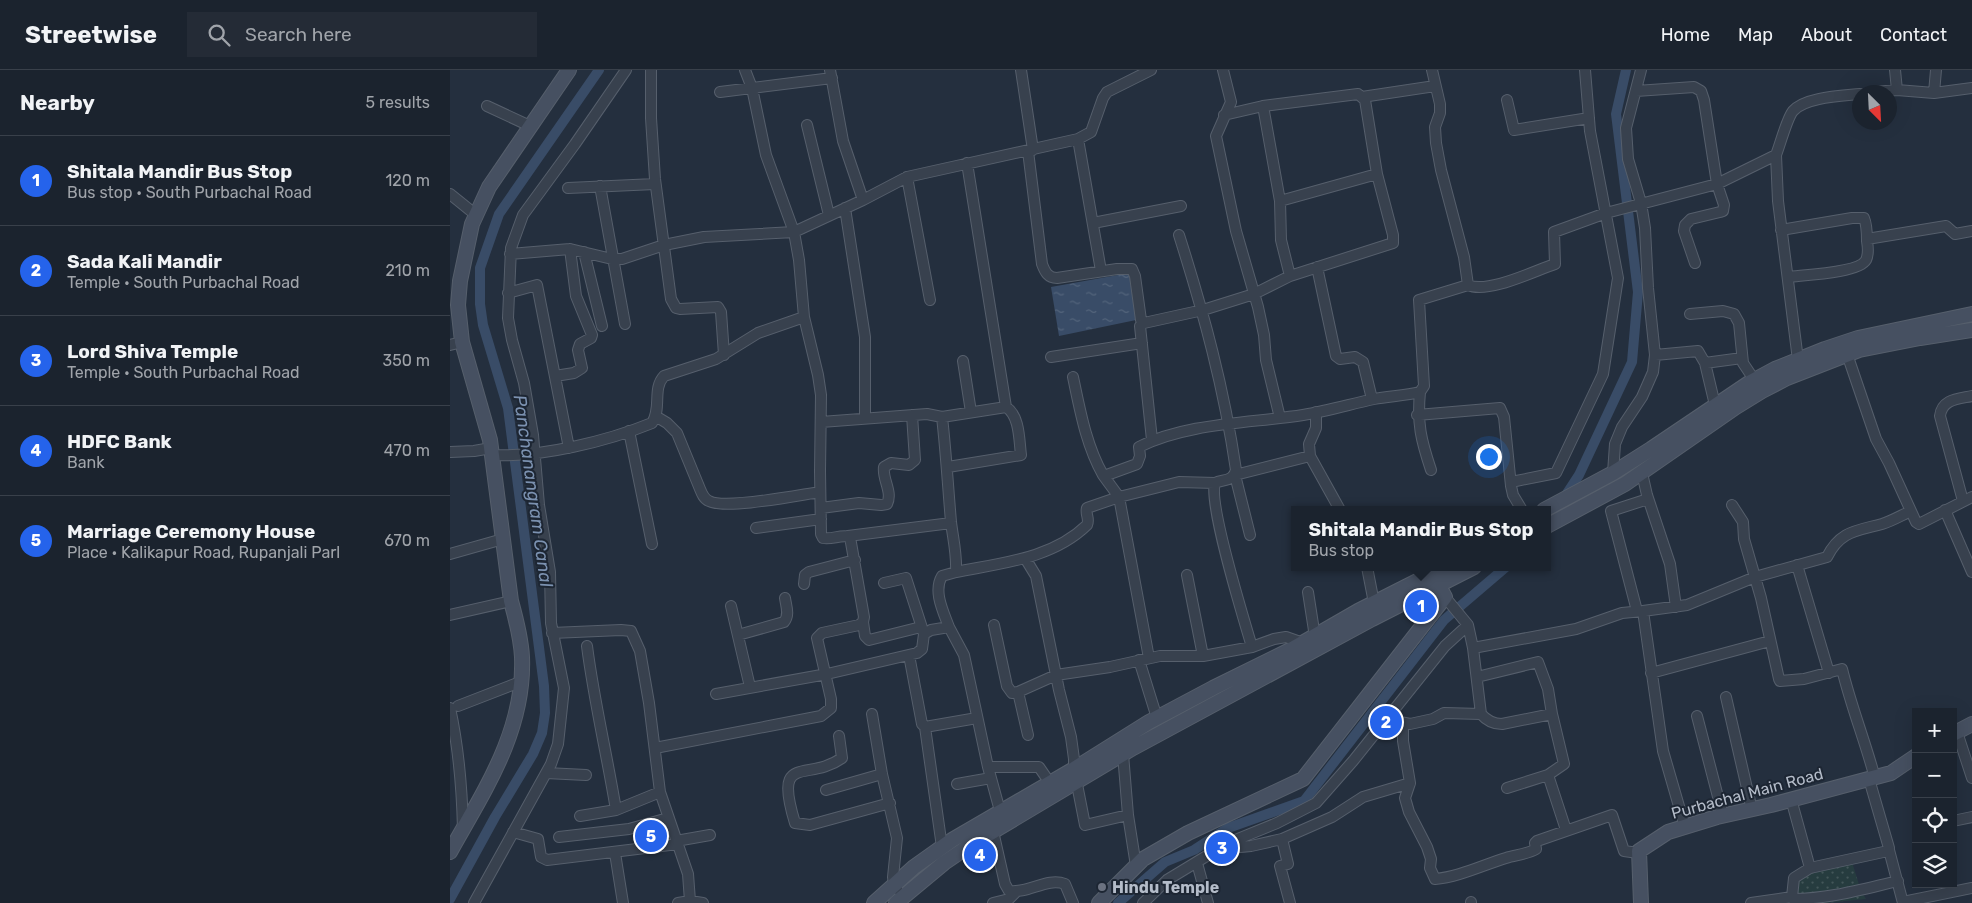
<!DOCTYPE html>
<html lang="en">
<head>
<meta charset="utf-8">
<style>
	body { margin:0; font-family:Rubik,sans-serif; background:#242b36; color:#f1f3f6 }
	.controls { position:absolute; right:15px; bottom:15px; display:grid; overflow:hidden; border-radius:0px; box-shadow:0 5px 20px #0002 }
	.controls button { width:45px; height:45px; display:grid; place-items:center; padding:0; border:0; border-bottom:1px solid #39404a; background:#1b232e; color:#f1f3f6; font:25px sans-serif }
	.compass { position:absolute; left:1402px; top:15px; width:45px; height:45px; border-radius:50%; background:#1b232e; box-shadow:0 5px 20px #0002; rotate:156deg }
	.you { position:absolute; left:1038px; top:386px; width:18px; height:18px; margin:-12px; border:4px solid #fff; border-radius:50%; background:#1a73e8; box-shadow:0 0 0 8px #1a73e833 }
	.badge { display:grid; place-items:center; width:32px; height:32px; border-radius:50%; background:#2563eb; color:#fff; font-size:16px; font-weight:700 }
	.pin { position:absolute; translate:-50% -50%; border:2px solid #fff; box-shadow:0 1px 5px #0006 }
	.popup { position:absolute; left:841px; top:436px; width:260px; height:65px; box-sizing:border-box; display:grid; place-content:center; border-radius:0px; background:#1b232e; filter:drop-shadow(0 1px 4px #0005); font-size:16px; white-space:nowrap; color:#a0a4aa }
	.popup b { font-size:19px; color:#f1f3f6 }
	.popup::after { content:''; position:absolute; left:50%; top:100%; margin-left:-10px; border:10px solid transparent; border-top-color:#1b232e }
	.list { margin:0; padding:0; list-style:none }
	h2 { display:flex; justify-content:space-between; align-items:center; height:65px; margin:0; padding:0 20px; font-size:21px }
	h2 small { font-size:16px; font-weight:400; color:#a0a4aa }
	.list li { display:grid; grid-template-columns:32px 1fr auto; gap:15px; align-items:center; box-sizing:border-box; height:90px; padding:0 20px; border-top:1px solid #39404a }
	.list b { display:block; font-size:19px; white-space:nowrap }
	.list p { margin:0; font-size:16px; white-space:nowrap; color:#a0a4aa }
	.list em { font-size:16px; font-style:normal; color:#a0a4aa }
	.icon { flex:none; width:28px; height:28px; fill:none; stroke:currentColor; stroke-width:2; stroke-linecap:round; stroke-linejoin:round }
	.map { position:relative; flex:none; width:1522px; height:833px; overflow:hidden }
	header { display:flex; align-items:center; gap:30px; box-sizing:border-box; height:70px; padding:0 25px; background:#1b232e; border-bottom:1px solid #39404a }
	header strong { font-size:24px }
	nav { display:flex; gap:28px; margin-inline-start:auto; font-size:18px }
	.search { width:350px; height:45px; background:#242b36; display:flex; align-items:center; gap:12px; box-sizing:border-box; padding:0 18px; border-radius:0px; color:#a0a4aa; font-size:19px }
	main { display:flex }
	aside { flex:1; background:#1b232e }
	.map>svg:first-child { display:block }
	.park { fill:url(#park-dots) }
	.water { fill:url(#water-ripples) }
	.lines { fill:none; stroke-linecap:round; stroke-linejoin:round }
	.canal { stroke:#394c67; stroke-width:10 }
	.street-casing { stroke:#565f6c; stroke-width:12 }
	.secondary-casing { stroke:#565f6c; stroke-width:16 }
	.street { stroke:#38414e; stroke-width:10 }
	.secondary { stroke:#465061; stroke-width:14 }
	.worship-dot { fill:#6b7280; stroke:#1d2633; stroke-width:2 }
	.labels { text-anchor:middle; stroke-width:4; stroke-linejoin:round; paint-order:stroke }
	.street-label { font-size:16px; fill:#b4bcc9; stroke:#1d2633 }
	.poi-label { font-size:16px; font-weight:bold; fill:#b4bcc9; stroke:#1d2633; text-anchor:start }
	.water-label { font-size:18px; font-style:italic; fill:#7c92b1; stroke:#1d2633 }
</style>
</head>
<body>
<header>
<strong>Streetwise</strong>
<div class="search"><svg class="icon" aria-label="search" viewBox="0 0 24 24"><circle cx="10" cy="10" r="6"/><path d="M15 15l6 6"/></svg>Search here</div>
<nav><a>Home</a><a>Map</a><a>About</a><a>Contact</a></nav>
</header>
<main>
<aside>
<h2>Nearby<small>5 results</small></h2>
<ul class="list">
<li><span class="badge">1</span><div><b>Shitala Mandir Bus Stop</b><p>Bus stop · South Purbachal Road</p></div><em>120 m</em></li>
<li><span class="badge">2</span><div><b>Sada Kali Mandir</b><p>Temple · South Purbachal Road</p></div><em>210 m</em></li>
<li><span class="badge">3</span><div><b>Lord Shiva Temple</b><p>Temple · South Purbachal Road</p></div><em>350 m</em></li>
<li><span class="badge">4</span><div><b>HDFC Bank</b><p>Bank</p></div><em>470 m</em></li>
<li><span class="badge">5</span><div><b>Marriage Ceremony House</b><p>Place · Kalikapur Road, Rupanjali Parl</p></div><em>670 m</em></li>
</ul>
</aside>
<div class="map">
<svg width="1522" height="833" viewBox="0 0 1522 833">
	<defs>
		<pattern id="park-dots" width="8" height="8" patternUnits="userSpaceOnUse" patternTransform="scale(1.25)"><rect width="8" height="8" fill="#263c3f"/><path d="M2 2h.1M6 6h.1" fill="none" stroke="#435659" stroke-width="1.8" stroke-linecap="round"/></pattern>
		<pattern id="water-ripples" width="26" height="14" patternUnits="userSpaceOnUse" patternTransform="scale(1.25)"><rect width="26" height="14" fill="#394c67"/><path d="M2 4q2-2 4 0t4 0M15 11q2-2 4 0t4 0" fill="none" stroke="#53647b"/></pattern>
	</defs>
	<rect width="100%" height="100%" fill="#242f3e"/>
	<path class="park" d="M1401,789L1411,821L1416,829L1375,833H1338L1351,799Z"/>
	<path class="water" d="M679,203L686,250L609,266L601,217Z"/>
	<g class="lines">
		<path class="canal" d="M1097,454L1129,405L1182,292L1188,222L1166,44L1176,0
			M0,829L45,747L83,684L92,663L95,643L94,616L58,338L33,255L30,234V198L49,144L149,0
			M668,833L715,792L744,780L778,758L854,731L994,550L1056,497"/>
		<defs>
			<path id="street" d="M201,0V48L205,109L221,229L226,238L230,239L268,237L271,242L274,285
				M380,0L393,71L413,130
				M571,0L583,80
				M773,0L781,32L766,66L786,161L808,237L814,265L816,290L830,348
				M1445,0L1447,20
				M1186,21L1244,17L1251,21L1254,30L1267,114L1274,135L1273,141L1270,142L1241,149L1235,155L1234,161L1245,193
				M270,22L382,8
				M1425,22L1447,20L1484,23L1486,0
				M1484,23L1522,18
				M912,27L985,16
				M1057,30L1064,60L1139,48
				M37,36L80,56
				M813,36L830,131L831,170L840,206
				M357,55L379,145
				M628,69L651,201
				M578,81L592,194C595,202 598,208 607,208L667,199H682L685,206L691,250L694,253L753,240L804,224L840,206L943,173V165L927,104L915,30L908,24L813,36L774,45
				M1326,85L1328,131L1348,290
				M517,93L556,337
				M457,107L480,230
				M150,116L175,254
				M118,118L205,114
				M0,124L26,145
				M830,131L927,104
				M395,138L415,267V349
				M643,153L731,136
				M1331,160L1402,148H1414C1417,155 1417,163 1417,171C1418,177 1419,184 1416,190C1409,203 1353,205 1338,207
				M729,165C754,244 774,318 786,400C783,412 773,409 765,413C758,433 794,550 802,577
				M1417,169L1496,156L1505,164L1522,161
				M134,182L152,256
				M60,184L120,179L162,189H172L214,175L254,167L344,162L413,130L457,107L628,69L641,62L653,28L657,22L701,0
				M867,197L886,286L890,289L905,287L913,292L922,329
				M1018,215C1038,224 1084,201 1105,194L1104,162L1156,143L1267,114L1326,85C1330,75 1337,48 1343,41C1355,27 1391,26 1410,24
				M58,223L87,215L119,378
				M1240,244L1273,241L1284,244L1289,253L1293,293L1307,314
				M690,256L702,370
				M0,275L12,272
				M1397,284L1426,369L1439,393L1466,452L1469,454L1522,427
				M1205,285L1248,281L1255,293L1265,335
				M601,287L692,273
				M513,291L521,342
				M1255,293L1292,288
				M105,306L124,303L132,298L128,280L130,274L141,268L142,265L126,226L120,179
				M623,307C630,340 636,375 653,405C658,412 664,420 669,427L729,412L765,413
				M970,322C967,354 971,370 981,400
				M866,342V358L859,374L860,386L890,440
				M967,345L1050,338L1054,347L1061,416L1063,425L1072,440
				M207,347L217,353L227,363L250,419C252,424 254,429 259,431C275,440 349,425 370,422
				M492,347L556,337C570,346 569,370 571,385L498,397
				M371,352L477,344L492,347C496,382 498,417 501,452C503,469 507,484 506,502L492,506C483,521 493,541 499,557
				M179,361L202,474
				M0,382L24,381L41,378
				M42,385C89,388 158,371 202,353C212,338 202,319 214,306L266,289L308,263L354,247
				M1163,403L1165,374L1172,357L1192,327L1203,302L1205,285L1198,218L1195,158L1191,133L1178,89L1176,58L1191,0
				M1192,403L1197,425L1220,494L1226,537
				M654,406L687,394L690,386L689,377C735,353 802,353 853,345C877,341 901,334 924,329C939,326 955,326 970,322L974,316L969,230L1018,215L1014,187L991,100L986,73L985,57L990,43V34L982,0
				M1061,412L1106,403L1153,304L1168,208L1140,61L1135,0
				M1513,431L1490,346C1492,329 1508,329 1522,326
				M1282,435L1293,452L1294,469L1311,528L1329,609L1330,611L1354,609L1392,599C1401,636 1415,671 1425,708
				M371,438L409,433L431,435L437,434C443,422 432,409 434,397L441,393L459,395L465,390L462,345
				M1495,440L1522,502
				M306,458L371,449
				M800,465L785,405L860,386
				M398,466L501,453
				M0,484L53,469
				M575,488L586,506L609,620L621,667L624,689V699L635,755L678,745L686,796
				M1347,495L1379,603
				M917,497L924,533
				M506,502C551,493 602,489 637,455C640,449 635,444 637,438L669,427L699,588
				M737,505L753,586
				M434,513L456,508L474,564
				M354,514L355,505L359,502L405,490
				M858,522L865,567
				M281,536L300,617
				M1187,541L1161,441L1198,429
				M1193,541L1237,535L1305,507L1377,487C1390,461 1406,461 1432,454C1442,451 1452,445 1461,441
				M0,545L61,531
				M413,552L415,566L419,570L471,557
				M544,555L557,616L562,623L568,622L606,605L660,597L710,586H753L802,577L824,569L836,567L853,573
				M1018,555L1023,578L1031,644C1037,651 1043,654 1052,654L1102,644L1103,648L1114,694L1098,705L1116,760
				M102,563L171,560L181,561L190,581L199,633L210,722L238,804L240,831
				M288,565L334,552C340,545 336,536 335,528
				M137,576C144,631 157,685 166,740
				M1023,578L1126,559L1172,543L1193,541L1213,681L1235,757
				M459,585L472,654L475,657L527,648
				M689,590L707,648
				M1201,603L1320,571
				M1027,607L1088,592L1098,619L1102,644
				M568,622L578,665
				M266,624L377,604L467,583L472,579L474,564L481,560L499,557L514,585L538,697L550,741
				M1276,627L1302,740
				M8,636L70,612
				M0,638C9,679 12,718 13,759
				M422,644L432,704L447,768L443,807L444,815L447,819
				M1247,646L1273,746
				M935,649L960,654L983,649L994,643L1031,644
				M475,657L492,777
				M1507,662L1522,708
				M389,666L392,688C357,713 323,681 345,753L360,755L440,733
				M205,678L371,646L381,638V629L367,568L372,563L409,555L413,552L414,547L400,467C391,464 382,470 373,468L371,464L370,401L371,325L368,305L354,247L349,190L344,162L316,85L302,18L295,0
				M673,684L678,745
				M538,697H589L600,713
				M96,703L136,705
				M960,713L955,728L959,742L977,777L981,789L980,798L985,809C1009,807 1033,795 1056,788C1066,785 1078,784 1086,779L1085,773L1087,771L1162,745L1174,781L1188,783
				M507,714L541,708
				M1057,718L1098,705
				M376,720L432,704
				M1341,729L1360,798
				M130,746L166,740L210,722
				M1503,751L1522,747
				M543,761L555,814L559,821C578,824 597,807 615,814L623,833
				M63,762L88,769L91,787L97,790L228,774
				M109,767L179,759L218,748
				M226,771L260,765
				M769,779L801,776L832,769
				M1439,780L1453,833
				M165,783L173,833
				M747,793L758,833
				M1342,827L1343,829C1379,829 1413,819 1448,811
				M1021,832V833
				M1453,832L1522,818
				M24,833L101,694L108,674L114,618L101,553L100,502L89,435L83,365L74,313L62,270L58,248L61,178L73,145L125,74L176,0
				M228,833L240,831L253,833
				M543,833L559,829L566,822
				M693,833L717,810L778,773L827,753L866,733L903,691L995,576L1018,555L995,527
				M840,833L830,796L838,794L832,769L882,747L913,727L960,713L953,671V653
				M1301,833L1342,827L1344,808L1360,798L1438,781L1439,778L1419,709"/>
			<path id="secondary" d="M1094,440L1163,403L1201,379L1299,313L1325,299L1375,279L1408,268L1522,244
				M1097,456L1175,414L1286,337L1312,321L1337,308L1409,280L1470,268L1522,260
				M1503,664L1522,654
				M0,782C34,721 75,661 72,587C71,568 66,549 61,531L40,370L12,272L8,235L10,211L22,154L39,117L119,0
				M424,833L464,797L502,770L624,699L699,652L763,618L842,579L908,541L995,497
				M446,833L494,793L522,774L683,678L922,549L1024,497
				M649,833L693,789L738,763L853,709L995,527L989,516
				M1191,833L1189,781L1218,762L1267,747L1321,735L1441,703L1466,686"/>
		</defs>
		<use href="#street" class="street-casing"/>
		<use href="#secondary" class="secondary-casing"/>
		<use href="#street" class="street"/>
		<use href="#secondary" class="secondary"/>
	</g>
	<circle class="worship-dot" cx="652" cy="817" r="5"/>
	<g class="labels">
		<g class="street-label">
			<text transform="translate(1297 723) rotate(-15)" y="6">Purbachal Main Road</text>
		</g>
		<g class="poi-label">
			<text x="662" y="823">Hindu Temple</text>
		</g>
		<g class="water-label">
			<text transform="translate(83 421) rotate(82)" y="6">Panchanangram Canal</text>
		</g>
	</g>
</svg>
<div class="controls">
<button>+</button>
<button>−</button>
<button><svg class="icon" aria-label="locate" viewBox="0 0 24 24"><circle cx="12" cy="12" r="6"/><path d="M12 2v4M12 18v4M2 12h4M18 12h4"/></svg></button>
<button><svg class="icon" aria-label="layers" viewBox="0 0 24 24"><path d="M12 4l9 5-9 5-9-5zM3 14l9 5 9-5"/></svg></button>
</div>
<svg class="compass" viewBox="-18 -18 36 36"><path d="M0-13l5 13h-10z" fill="#e53935"/><path d="M0 13l5-13h-10z" fill="#a0a4aa"/></svg>
<div class="you"></div>
<div class="pin badge" style="left:971px;top:536px">1</div>
<div class="popup"><b>Shitala Mandir Bus Stop</b>Bus stop</div>
<div class="pin badge" style="left:936px;top:652px">2</div>
<div class="pin badge" style="left:772px;top:778px">3</div>
<div class="pin badge" style="left:530px;top:785px">4</div>
<div class="pin badge" style="left:201px;top:766px">5</div>
</div>
</main>
</body>
</html>
